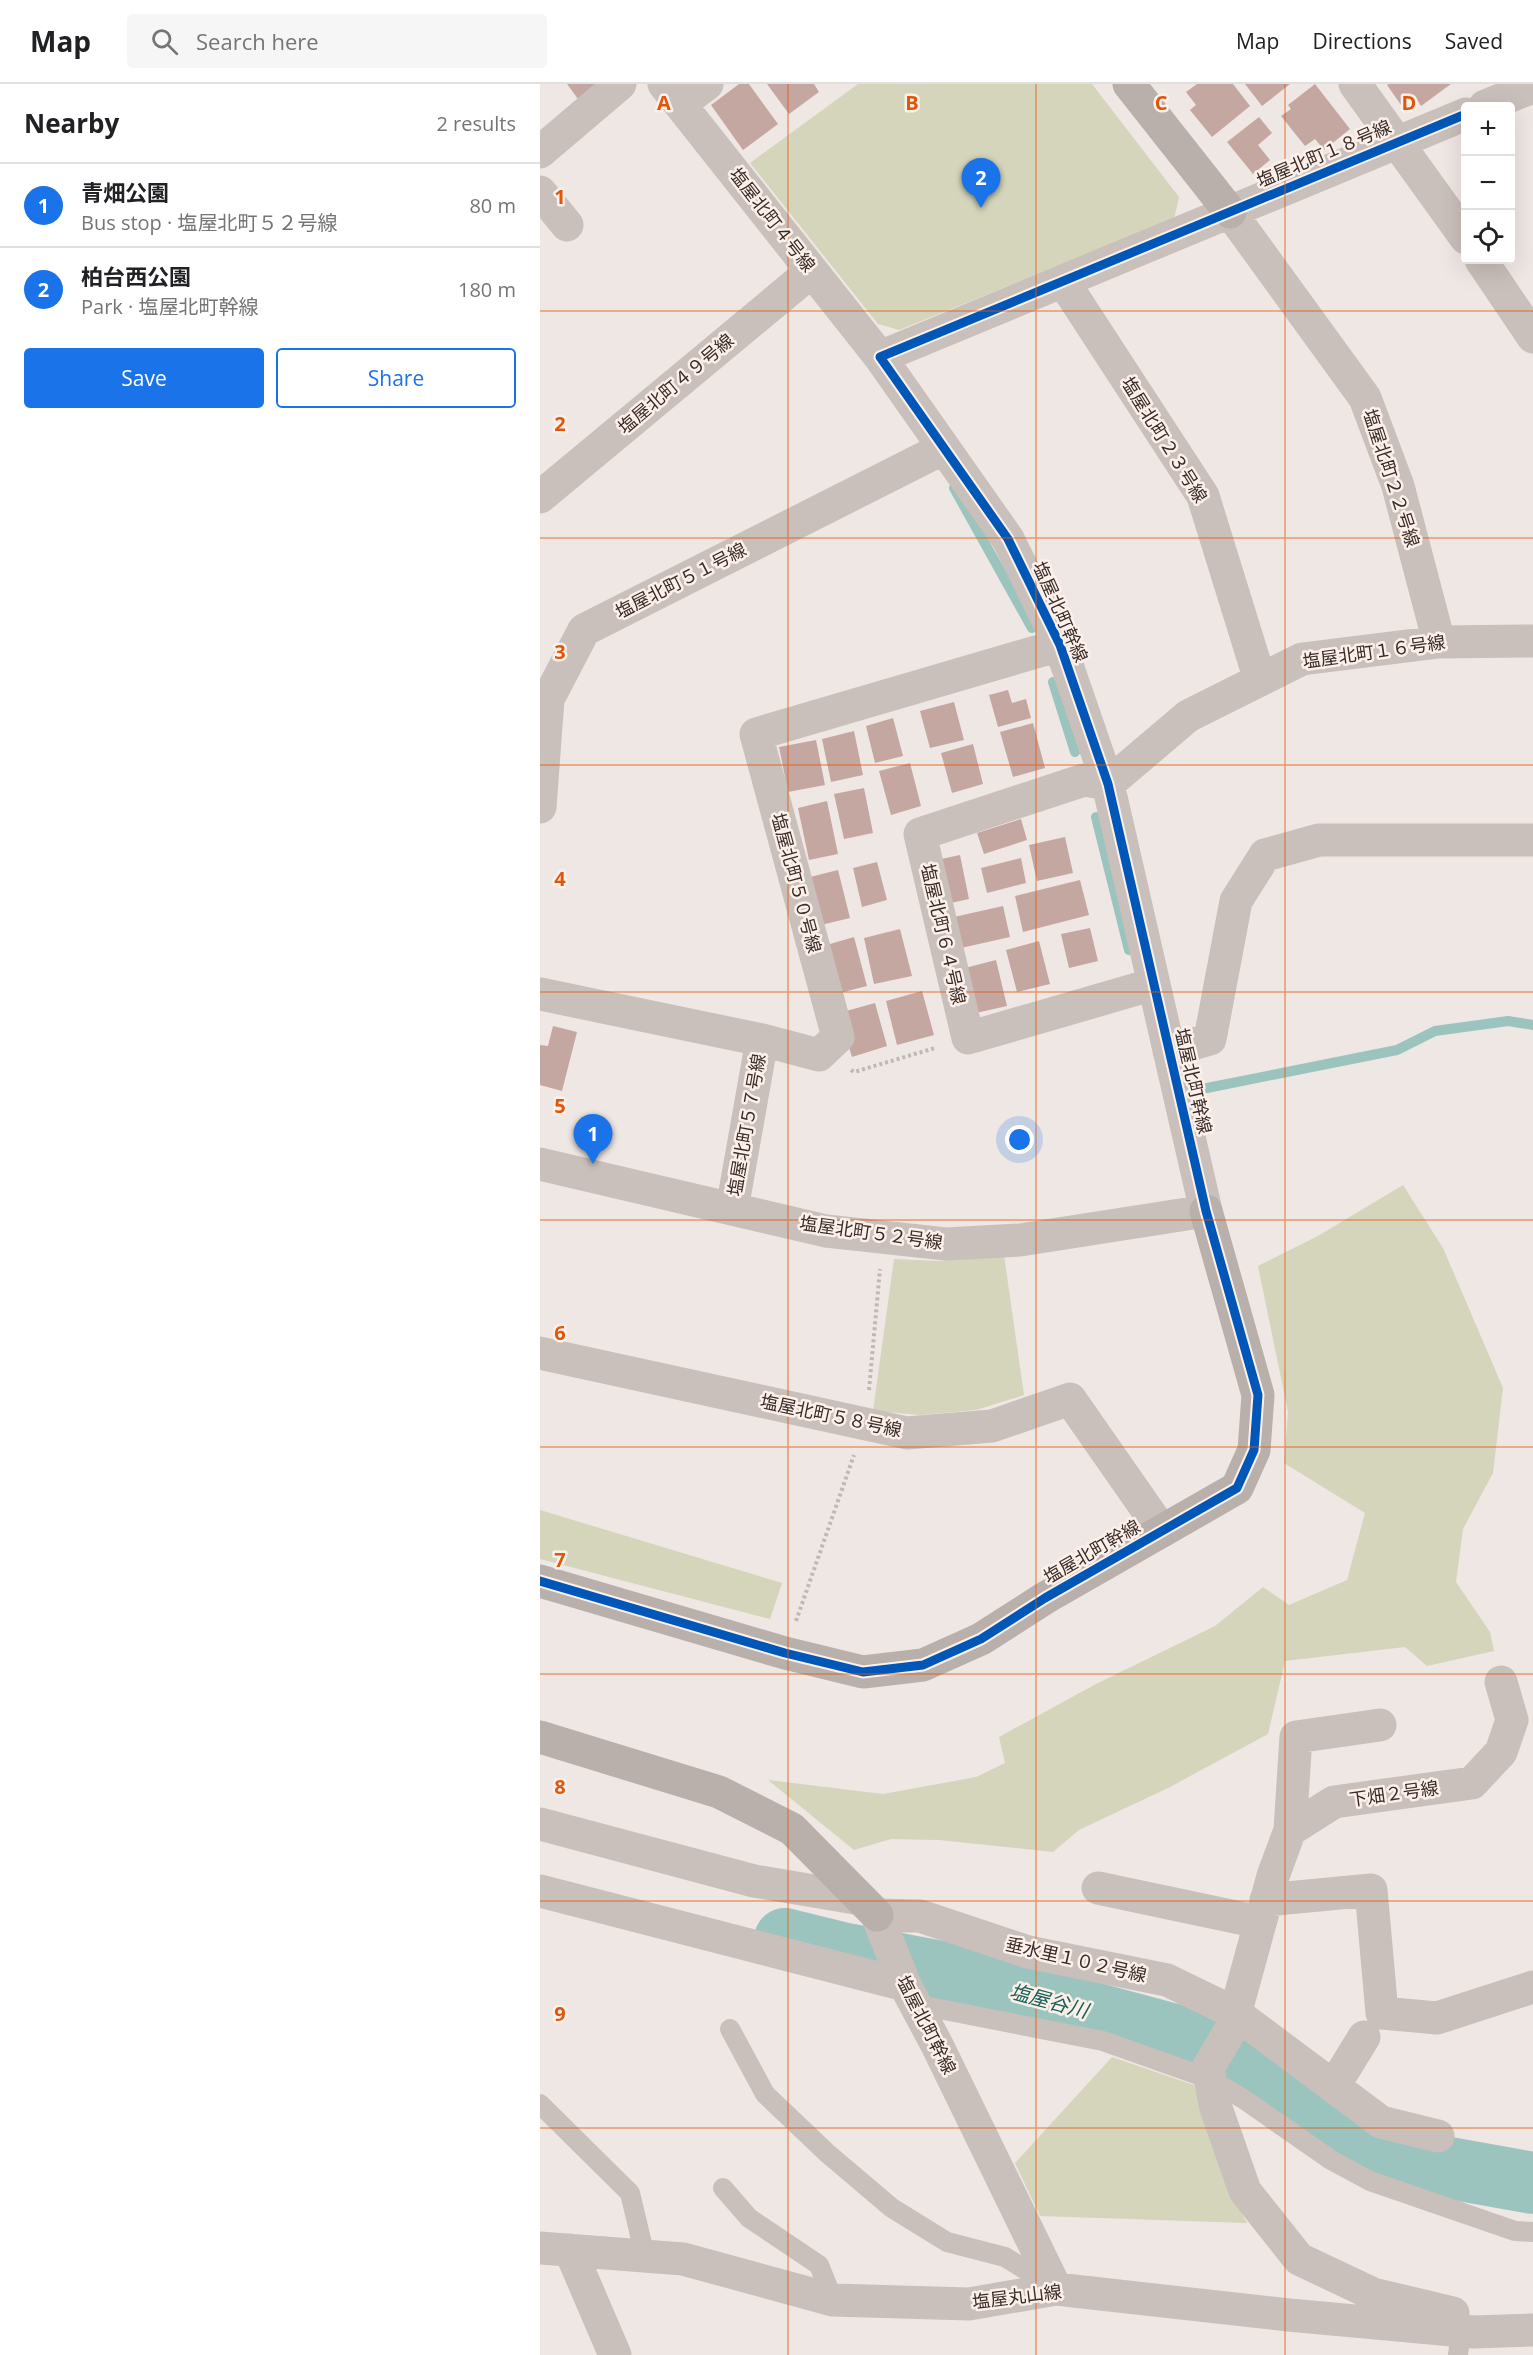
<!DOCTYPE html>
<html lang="en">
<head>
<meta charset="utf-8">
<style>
	body { margin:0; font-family:"Open Sans","Noto Sans JP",sans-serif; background:#f6f6f6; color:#202124 }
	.controls { position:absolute; right:18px; top:18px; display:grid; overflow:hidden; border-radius:6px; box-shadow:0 6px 24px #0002 }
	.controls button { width:54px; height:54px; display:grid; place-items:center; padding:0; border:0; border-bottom:2px solid #e0e0e0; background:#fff; color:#202124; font:30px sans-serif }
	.you { position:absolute; left:480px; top:1056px; width:21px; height:21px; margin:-15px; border:4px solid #fff; border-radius:50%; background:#1a73e8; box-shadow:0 0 0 9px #1a73e833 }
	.badge { display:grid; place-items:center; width:39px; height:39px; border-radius:50%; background:#1a73e8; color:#fff; font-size:20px; font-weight:700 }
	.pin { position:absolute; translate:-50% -50px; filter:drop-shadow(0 2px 3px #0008) }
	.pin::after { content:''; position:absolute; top:32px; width:21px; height:18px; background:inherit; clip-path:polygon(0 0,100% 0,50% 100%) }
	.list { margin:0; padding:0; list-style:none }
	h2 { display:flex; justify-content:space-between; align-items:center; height:78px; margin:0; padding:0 24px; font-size:26px }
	h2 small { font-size:20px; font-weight:400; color:#757577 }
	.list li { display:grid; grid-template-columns:39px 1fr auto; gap:18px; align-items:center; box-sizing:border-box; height:84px; padding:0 24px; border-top:2px solid #e0e0e0 }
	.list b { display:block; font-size:22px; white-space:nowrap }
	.list p { margin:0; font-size:20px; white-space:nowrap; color:#757577 }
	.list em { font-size:20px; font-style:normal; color:#757577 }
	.actions { display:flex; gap:12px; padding:18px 24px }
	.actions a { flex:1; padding:14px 0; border:2px solid #1a73e8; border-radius:6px; text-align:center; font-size:21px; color:#1a73e8 }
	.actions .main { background:#1a73e8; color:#fff }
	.icon { flex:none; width:33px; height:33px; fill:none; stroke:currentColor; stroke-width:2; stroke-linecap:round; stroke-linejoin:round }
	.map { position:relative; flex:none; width:993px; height:2271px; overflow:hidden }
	header { display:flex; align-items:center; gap:36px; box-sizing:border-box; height:84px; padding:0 30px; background:#fff; border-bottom:2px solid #e0e0e0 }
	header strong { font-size:28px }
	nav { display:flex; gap:33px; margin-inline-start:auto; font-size:21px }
	.search { width:420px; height:54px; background:#f6f6f6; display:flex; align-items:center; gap:15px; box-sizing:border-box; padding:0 21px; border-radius:6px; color:#757577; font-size:22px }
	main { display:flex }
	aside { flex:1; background:#fff }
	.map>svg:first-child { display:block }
	.green { fill:#d4d5bb }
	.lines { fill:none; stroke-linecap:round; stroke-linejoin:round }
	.stream { stroke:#9cc4be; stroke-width:10 }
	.river { stroke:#9cc4be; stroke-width:62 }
	.building { fill:#c5a7a2 }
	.path { stroke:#c2b8b3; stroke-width:4; stroke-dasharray:3 3; stroke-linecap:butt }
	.lane { stroke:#c9bfbb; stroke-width:20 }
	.street { stroke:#c9bfbb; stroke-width:33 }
	.secondary { stroke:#b9afab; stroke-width:33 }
	.cycleway-casing { stroke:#fcf1ea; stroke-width:13 }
	.cycleway { stroke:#0057b8; stroke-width:9 }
	.grid { fill:none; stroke:#df570d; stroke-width:1.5; stroke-opacity:0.55 }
	.labels { text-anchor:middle; stroke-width:5; stroke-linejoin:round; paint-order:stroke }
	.street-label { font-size:18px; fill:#3a2b28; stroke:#fcf1ea }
	.water-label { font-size:20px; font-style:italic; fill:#19615a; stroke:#fcf1ea }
	.grid-label { font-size:20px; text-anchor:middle; font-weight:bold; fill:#df570d; stroke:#fcf1ea; stroke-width:5; stroke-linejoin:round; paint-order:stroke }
</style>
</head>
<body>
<header>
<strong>Map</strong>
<div class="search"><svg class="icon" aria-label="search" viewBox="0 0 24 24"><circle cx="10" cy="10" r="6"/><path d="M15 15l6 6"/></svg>Search here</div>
<nav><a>Map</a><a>Directions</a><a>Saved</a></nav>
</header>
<main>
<aside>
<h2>Nearby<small>2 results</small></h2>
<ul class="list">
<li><span class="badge">1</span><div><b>青畑公園</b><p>Bus stop · 塩屋北町５２号線</p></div><em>80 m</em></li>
<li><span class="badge">2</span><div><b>柏台西公園</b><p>Park · 塩屋北町幹線</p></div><em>180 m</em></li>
</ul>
<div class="actions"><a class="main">Save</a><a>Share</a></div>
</aside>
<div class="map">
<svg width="993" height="2271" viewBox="0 0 993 2271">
	<rect width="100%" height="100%" fill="#efe7e3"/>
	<path class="green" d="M318,0H552L639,113L634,135L359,246L338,240L210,79Z
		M863,1101L903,1164L963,1304L953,1389L923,1445L916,1498L950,1548L954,1567L887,1582L865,1563L745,1577L728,1650L630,1703L539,1746L513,1768L399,1756L351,1755L314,1766L228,1696L343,1710L436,1693L465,1679L459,1653L556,1600L675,1542L723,1503L749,1521L807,1496L825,1429L744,1379L748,1328L718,1182L778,1152Z
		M464,1171L484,1311L436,1326L380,1331L333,1327L354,1175L399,1177Z
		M0,1426L242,1499L230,1535L0,1475Z
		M572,1973L654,2001L686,2099L707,2139L500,2132L475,2079Z"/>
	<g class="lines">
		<path class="stream" d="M414,404L492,544
			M513,598L535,668
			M556,733L589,866
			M667,1004L857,966L895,947L968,937L993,941"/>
		<path class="river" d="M245,1855L306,1870L401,1888L664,1959L755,2018L859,2075L993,2099"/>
	</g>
	<path class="building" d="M27,0H58L41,19Z
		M199,0H209L238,40L203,66L171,21Z
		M227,0H274L279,8L249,30Z
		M657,0H693L710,22L672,53L650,26L656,21L646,8Z
		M705,0H750L722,22Z
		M775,0L810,45L784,66L775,55L765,62L741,32L751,25L748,21Z
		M849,0H911L881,22L874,11L861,21L847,1Z
		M719,33L732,49L718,61L730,76L713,90L687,58Z
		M468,606L472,619L486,615L491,634L458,643L449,611Z
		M414,618L424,656L390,664L380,627Z
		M353,634L363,672L335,679L326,642Z
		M493,639L505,684L473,693L460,648Z
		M314,647L323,691L291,698L282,655Z
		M276,656L285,701L248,708L239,663Z
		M433,660L443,700L412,709L401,669Z
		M370,679L381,722L351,731L339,687Z
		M324,704L333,749L304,755L294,710Z
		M287,717L298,770L269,776L258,724Z
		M481,735L487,756L444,770L437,749Z
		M525,753L533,789L497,797L489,761Z
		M420,771L429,815L402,821L392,777Z
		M481,774L486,799L447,809L441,784Z
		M337,778L347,816L322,823L313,784Z
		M298,786L310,834L281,841L270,793Z
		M540,796L549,831L483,848L475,812Z
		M463,822L470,853L421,864L414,833Z
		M550,844L558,877L529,884L521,850Z
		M360,845L372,892L334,900L324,854Z
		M314,853L327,902L296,910L283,862Z
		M499,857L510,900L477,908L466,866Z
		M456,876L467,922L436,929L425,884Z
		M382,907L394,951L357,961L346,917Z
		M335,919L347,962L312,973L299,929Z
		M13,942L37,948L22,1007L0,1001V961L8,962Z"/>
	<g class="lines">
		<path class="path" d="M311,986L314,988L395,964
			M329,1306L340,1185
			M256,1537L314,1371"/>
		<path class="lane" d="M374,1920L563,1957L670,1995L705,2016L791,2076L830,2097L975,2147L993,2148
			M190,1945L225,2010L286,2068L352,2124L407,2158L465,2173L511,2202
			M0,2020L90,2109L105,2172
			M183,2104L209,2134L279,2181L293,2216
			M918,2271L921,2246"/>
		<path class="street" d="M124,0L340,273
			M815,0L926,154
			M140,20L167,0
			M945,22L993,3
			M0,68L80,0
			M0,108L27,141
			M690,128L825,314L858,402L899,558
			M941,176L993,253
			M523,197L663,412L720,596
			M0,413L272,187
			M0,723L8,615L44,546L404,364
			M614,900L428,954L380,750L544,696L568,700L648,632L762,575L899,558L993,557
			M0,910L222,956L279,971L298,953L216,650L520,561
			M629,967L670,955L696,817L725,771L779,756H993
			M0,1080L286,1147L406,1160L480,1156L666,1127L568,700L520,561L468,455L340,273L926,30
			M192,1125L222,956
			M0,1269L367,1349L452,1342L530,1315L622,1447
			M0,1740L214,1797L321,1815
			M750,1746L756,1653L840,1641
			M558,1804L719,1838
			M0,1807L365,1901
			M726,1816L831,1806L842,1929L897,1934L993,1903
			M794,2002L824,1953
			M0,2164L143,2175L293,2216L429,2220L516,2205L749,2231L934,2248L993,2246
			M30,2166L75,2271
			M516,2205L397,1961L365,1901L337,1831L380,1832L488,1868L627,1896L695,1929L841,2038L898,2052
			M913,2229L833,2210L759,2175L705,2107L676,2024L668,1984L691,1945L733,1792L750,1746L794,1718L932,1699L961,1668L972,1636L961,1598"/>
		<path class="secondary" d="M589,0L690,128
			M0,1497L245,1569L323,1588L383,1581L441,1555L505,1514L697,1404L714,1366L718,1311L666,1127
			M0,1653L179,1708L252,1745L337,1831"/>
		<defs>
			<path id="cycleway" d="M0,1497L245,1569L323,1588L383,1581L441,1555L505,1514L697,1404L714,1366L718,1311L666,1127L568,700L520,561L468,455L340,273L926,30"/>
		</defs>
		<use href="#cycleway" class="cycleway-casing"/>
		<use href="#cycleway" class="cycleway"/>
	</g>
	<path class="grid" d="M248,0V2271M496,0V2271M745,0V2271M0,227H993M0,454H993M0,681H993M0,908H993M0,1136H993M0,1363H993M0,1590H993M0,1817H993M0,2044H993"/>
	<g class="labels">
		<g class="street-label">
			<text transform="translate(784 70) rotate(-23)" y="6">塩屋北町１８号線</text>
			<text transform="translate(232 136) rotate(52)" y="6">塩屋北町４号線</text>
			<text transform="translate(136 300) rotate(-40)" y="6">塩屋北町４９号線</text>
			<text transform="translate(624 356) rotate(58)" y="6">塩屋北町２３号線</text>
			<text transform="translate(851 394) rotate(72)" y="6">塩屋北町２２号線</text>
			<text transform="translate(141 497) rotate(-27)" y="6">塩屋北町５１号線</text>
			<text transform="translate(520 528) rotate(66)" y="6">塩屋北町幹線</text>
			<text transform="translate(834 568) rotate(-8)" y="6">塩屋北町１６号線</text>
			<text transform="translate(256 799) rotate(75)" y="6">塩屋北町５０号線</text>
			<text transform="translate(403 850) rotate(77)" y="6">塩屋北町６４号線</text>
			<text transform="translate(653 997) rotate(77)" y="6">塩屋北町幹線</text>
			<text transform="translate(207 1041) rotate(-80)" y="6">塩屋北町５７号線</text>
			<text transform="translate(331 1149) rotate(8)" y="6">塩屋北町５２号線</text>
			<text transform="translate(291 1332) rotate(12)" y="6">塩屋北町５８号線</text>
			<text transform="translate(552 1468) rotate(-30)" y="6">塩屋北町幹線</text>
			<text transform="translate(854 1710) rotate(-8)" y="6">下畑２号線</text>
			<text transform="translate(536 1876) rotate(13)" y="6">垂水里１０２号線</text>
			<text transform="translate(386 1941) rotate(63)" y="6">塩屋北町幹線</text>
			<text transform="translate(477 2213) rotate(-7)" y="6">塩屋丸山線</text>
		</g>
		<g class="water-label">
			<text transform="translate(509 1917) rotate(15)" y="7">塩屋谷川</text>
		</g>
	</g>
	<g class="grid-label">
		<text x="124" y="26">A</text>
		<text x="372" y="26">B</text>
		<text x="621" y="26">C</text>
		<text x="869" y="26">D</text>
		<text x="20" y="120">1</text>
		<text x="20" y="347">2</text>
		<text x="20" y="575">3</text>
		<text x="20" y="802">4</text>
		<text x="20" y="1029">5</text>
		<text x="20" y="1256">6</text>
		<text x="20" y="1483">7</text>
		<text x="20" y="1710">8</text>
		<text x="20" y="1937">9</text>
	</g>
</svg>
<div class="controls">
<button>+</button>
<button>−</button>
<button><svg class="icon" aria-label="locate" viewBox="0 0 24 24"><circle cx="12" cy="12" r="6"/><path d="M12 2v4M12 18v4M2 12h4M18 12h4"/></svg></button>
</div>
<div class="you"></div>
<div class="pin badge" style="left:53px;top:1080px">1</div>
<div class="pin badge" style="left:441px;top:124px">2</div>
</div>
</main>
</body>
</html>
